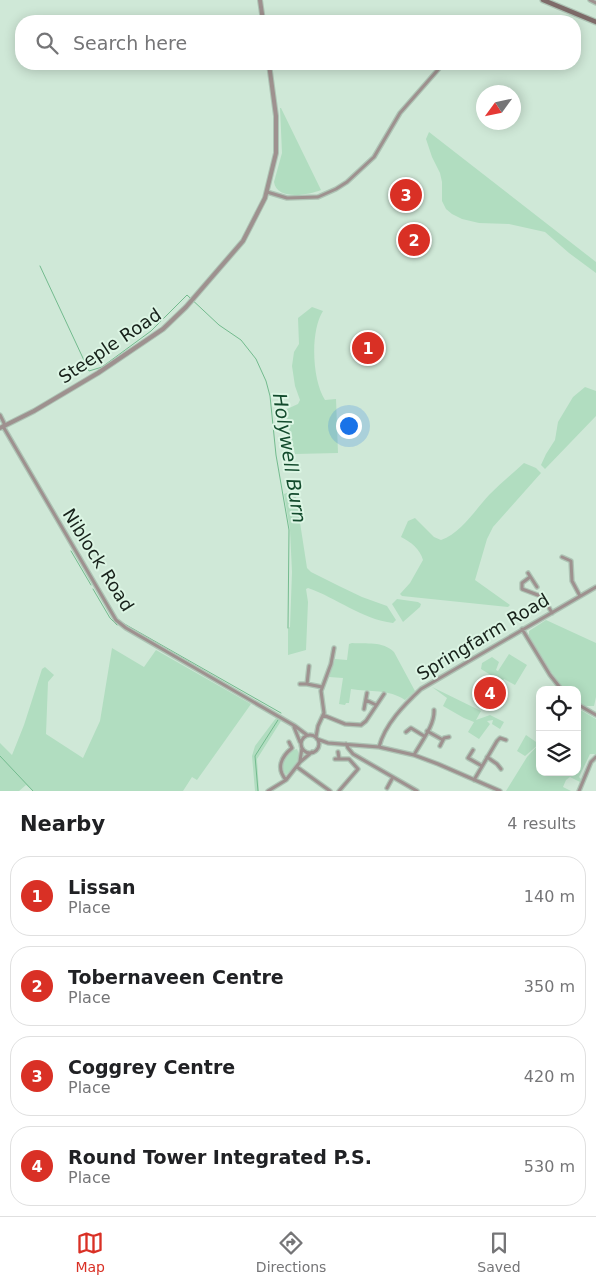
<!DOCTYPE html>
<html lang="en">
<head>
<meta charset="utf-8">
<style>
	body { margin:0; font-family:"DejaVu Sans",sans-serif; background:#f6f6f6; color:#202124 }
	.controls { position:absolute; right:15px; bottom:15px; display:grid; overflow:hidden; border-radius:10px; box-shadow:0 2px 12px #0003 }
	.controls button { width:45px; height:45px; display:grid; place-items:center; padding:0; border:0; border-bottom:1px solid #e0e0e0; background:#fff; color:#202124; font:25px sans-serif }
	.compass { position:absolute; left:476px; top:85px; width:45px; height:45px; border-radius:50%; background:#fff; box-shadow:0 2px 12px #0003; rotate:237deg }
	.you { position:absolute; left:348px; top:425px; width:18px; height:18px; margin:-12px; border:4px solid #fff; border-radius:50%; background:#1a73e8; box-shadow:0 0 0 8px #1a73e833 }
	.badge { display:grid; place-items:center; width:32px; height:32px; border-radius:50%; background:#d93025; color:#fff; font-size:16px; font-weight:700 }
	.pin { position:absolute; translate:-50% -50%; border:2px solid #fff; box-shadow:0 1px 5px #0006 }
	.list { margin:0; padding:0; list-style:none }
	h2 { display:flex; justify-content:space-between; align-items:center; height:65px; margin:0; padding:0 20px; font-size:21px }
	h2 small { font-size:16px; font-weight:400; color:#757577 }
	.list li { display:grid; grid-template-columns:32px 1fr auto; gap:15px; align-items:center; box-sizing:border-box; height:80px; margin:0 10px 10px; padding:0 10px; border:1px solid #e0e0e0; border-radius:20px }
	.list b { display:block; font-size:19px; white-space:nowrap }
	.list p { margin:0; font-size:16px; white-space:nowrap; color:#757577 }
	.list em { font-size:16px; font-style:normal; color:#757577 }
	.icon { flex:none; width:28px; height:28px; fill:none; stroke:currentColor; stroke-width:2; stroke-linecap:round; stroke-linejoin:round }
	.map { position:relative; flex:none; width:596px; height:791px; overflow:hidden }
	.search { position:absolute; background:#fff; box-shadow:0 2px 12px #0003; left:15px; right:15px; top:15px; height:55px; display:flex; align-items:center; gap:12px; box-sizing:border-box; padding:0 18px; border-radius:20px; color:#757577; font-size:19px }
	.sheet { height:425px; background:#fff }
	nav { display:flex; justify-content:space-around; align-items:center; box-sizing:border-box; height:70px; border-top:1px solid #e0e0e0; background:#fff; font-size:14px; color:#757577 }
	nav a { display:grid; justify-items:center; gap:2px }
	nav .on { color:#d93025 }
	.map>svg:first-child { display:block }
	.green { fill:#b1ddc0 }
	.lines { fill:none; stroke-linecap:round; stroke-linejoin:round }
	.stream { stroke:#73bb8e; stroke-width:1 }
	.minor-casing { stroke:#aec4b5; stroke-width:5.5 }
	.tertiary-casing { stroke:#aec4b5; stroke-width:6 }
	.secondary-casing { stroke:#aec4b5; stroke-width:7 }
	.minor { stroke:#9e918f; stroke-width:3 }
	.tertiary { stroke:#9e918f; stroke-width:4 }
	.secondary { stroke:#7e6b69; stroke-width:4.5 }
	.labels { text-anchor:middle; stroke-width:4; stroke-linejoin:round; paint-order:stroke }
	.street-label { font-size:18px; fill:#17211a; stroke:#dcf5e4 }
	.water-label { font-size:19px; font-style:italic; fill:#124a2c; stroke:#dcf5e4 }
</style>
</head>
<body>
<div class="map">
<svg width="596" height="791" viewBox="0 0 596 791">
	<rect width="100%" height="100%" fill="#cfe8d7"/>
	<path class="green" d="M280,108H281L321,190C308,195 277,201 274,182L282,153Z
		M429,132L596,262V273L569,253L545,232L509,224L479,223L462,219L452,214L446,209L442,201V182L440,173L432,157L426,139Z
		M312,307L323,311C310,331 312,380 325,400L336,399L338,453L295,454L286,417L287,409L298,404L300,400L295,386L292,366L294,352L299,344L298,318Z
		M585,387L596,391V416L545,469L541,465L546,454L555,440L558,422L573,397Z
		M524,463L536,468L541,473L493,527L487,539L475,580L510,605L508,607L402,596L400,594L410,583L423,560C420,549 411,542 401,537L408,521L415,518L434,537L441,540C461,533 475,510 489,495C500,484 512,474 524,463Z
		M295,490L307,568L311,572L339,586L362,597L387,606L396,620L393,623C361,619 337,598 308,588L306,589L308,602L306,650L288,655V628L290,627L292,572L290,530L284,494Z
		M397,599L418,602L421,604L420,607L403,622L392,604Z
		M546,620L596,643V697L594,706H584L577,702V690H564L558,683L529,636V631Z
		M352,643C366,644 383,641 394,652L415,691L405,700C389,689 370,692 351,689L349,703H346L345,705L339,704L343,678L329,677L335,659L347,660L349,644Z
		M112,648L144,667L156,650L251,704L197,780L192,777L183,791H33L26,785L19,791H0V743L12,755L24,725L42,669L45,667L54,675L48,682L46,734L83,758L100,721Z
		M509,654L527,665L515,685L504,679L502,682L481,669L482,663L492,657L499,662L496,670L498,671Z
		M432,687L481,711L476,720L490,715L504,722L500,729L492,724L493,720L487,721L490,724L479,739L468,732L474,722L464,718L443,706L447,698Z
		M577,708L596,719V754H590L579,777L581,779L580,782L570,777L566,780L563,787L571,791H506L527,757L539,744L525,756L517,751L526,735L539,744L540,743V772H577Z
		M276,718L281,721L257,759L259,791H255L252,756L255,746Z
		M297,749C302,759 293,768 286,775C281,768 281,757 289,752C292,750 295,750 297,749Z"/>
	<g class="lines">
		<path class="stream" d="M40,266L89,371L102,367L151,331L187,295L219,325L241,340L256,359L266,381L270,396L276,455L289,530L288,628
			M71,551L91,585
			M93,589L110,618L117,625
			M121,622L281,713
			M0,756L33,791
			M258,791L255,756L278,720"/>
		<defs>
			<path id="minor" d="M590,0L596,3
				M267,192L287,198L318,197L336,189L347,182L374,157L400,113L443,64
				M0,415L4,423V428L116,620L126,628L295,726L307,735
				M562,557L571,561L572,581L580,596
				M528,573L537,587
				M530,577L522,583V589L543,597L552,613
				M522,629L550,675L562,690
				M309,666L307,684L322,687
				M300,684H307
				M366,700L376,705
				M577,704L596,715
				M364,709L367,693
				M323,715L345,724L361,725L366,721L384,694
				M294,727L300,742
				M427,731L443,740
				M406,732L411,728L424,736
				M301 744a9 9 0 1 1 18 0a9 9 0 1 1-18 0Z
				M316,737L318,726L324,713L321,691L331,664L334,648
				M317,739L328,743L379,747L414,755L438,764L500,791
				M346,744L348,748L353,754L417,791
				M440,746L444,738L449,737
				M379,747C385,724 404,705 421,689L596,587
				M473,750L468,758L482,766
				M338,752L339,758
				M414,755C421,742 435,725 434,710
				M487,757L497,764L501,769
				M335,759H349L358,769L339,791
				M300,761L302,748
				M297,767L330,791
				M286,780C276,768 281,757 292,748L289,742
				M474,780L497,741L500,738L506,740
				M387,788L393,777
				M268,791L286,780L300,762L312,752
				M579,791L591,762L596,757"/>
			<path id="tertiary" d="M260,0L263,21
				M0,428L34,411L98,373L163,329L186,307L243,241L265,198L276,153V116L269,64"/>
			<path id="secondary" d="M543,0L596,22"/>
		</defs>
		<use href="#minor" class="minor-casing"/>
		<use href="#tertiary" class="tertiary-casing"/>
		<use href="#secondary" class="secondary-casing"/>
		<use href="#minor" class="minor"/>
		<use href="#tertiary" class="tertiary"/>
		<use href="#secondary" class="secondary"/>
	</g>
	<g class="labels">
		<g class="street-label">
			<text transform="translate(110 346) rotate(-34)" y="6">Steeple Road</text>
			<text transform="translate(98 560) rotate(58)" y="6">Niblock Road</text>
			<text transform="translate(483 637) rotate(-31)" y="6">Springfarm Road</text>
		</g>
		<g class="water-label">
			<text transform="translate(290 458) rotate(81)" y="7">Holywell Burn</text>
		</g>
	</g>
</svg>
<div class="controls">
<button><svg class="icon" aria-label="locate" viewBox="0 0 24 24"><circle cx="12" cy="12" r="6"/><path d="M12 2v4M12 18v4M2 12h4M18 12h4"/></svg></button>
<button><svg class="icon" aria-label="layers" viewBox="0 0 24 24"><path d="M12 4l9 5-9 5-9-5zM3 14l9 5 9-5"/></svg></button>
</div>
<svg class="compass" viewBox="-18 -18 36 36"><path d="M0-13l5 13h-10z" fill="#e53935"/><path d="M0 13l5-13h-10z" fill="#757577"/></svg>
<div class="you"></div>
<div class="pin badge" style="left:368px;top:348px">1</div>
<div class="pin badge" style="left:414px;top:240px">2</div>
<div class="pin badge" style="left:406px;top:195px">3</div>
<div class="pin badge" style="left:490px;top:693px">4</div>
<div class="search"><svg class="icon" aria-label="search" viewBox="0 0 24 24"><circle cx="10" cy="10" r="6"/><path d="M15 15l6 6"/></svg>Search here</div>
</div>
<section class="sheet">
<h2>Nearby<small>4 results</small></h2>
<ul class="list">
<li><span class="badge">1</span><div><b>Lissan</b><p>Place</p></div><em>140 m</em></li>
<li><span class="badge">2</span><div><b>Tobernaveen Centre</b><p>Place</p></div><em>350 m</em></li>
<li><span class="badge">3</span><div><b>Coggrey Centre</b><p>Place</p></div><em>420 m</em></li>
<li><span class="badge">4</span><div><b>Round Tower Integrated P.S.</b><p>Place</p></div><em>530 m</em></li>
</ul>
</section>
<nav>
<a class="on"><svg class="icon" aria-label="map" viewBox="0 0 24 24"><path d="M3 6l6-2 6 2 6-2v14l-6 2-6-2-6 2zM9 4v14M15 6v14"/></svg>Map</a>
<a><svg class="icon" aria-label="directions" viewBox="0 0 24 24"><path d="M12 3l9 9-9 9-9-9zM9 14v-3h6M13 9l2 2-2 2"/></svg>Directions</a>
<a><svg class="icon" aria-label="saved" viewBox="0 0 24 24"><path d="M7 4h10v16l-5-4-5 4z"/></svg>Saved</a>
</nav>
</body>
</html>
